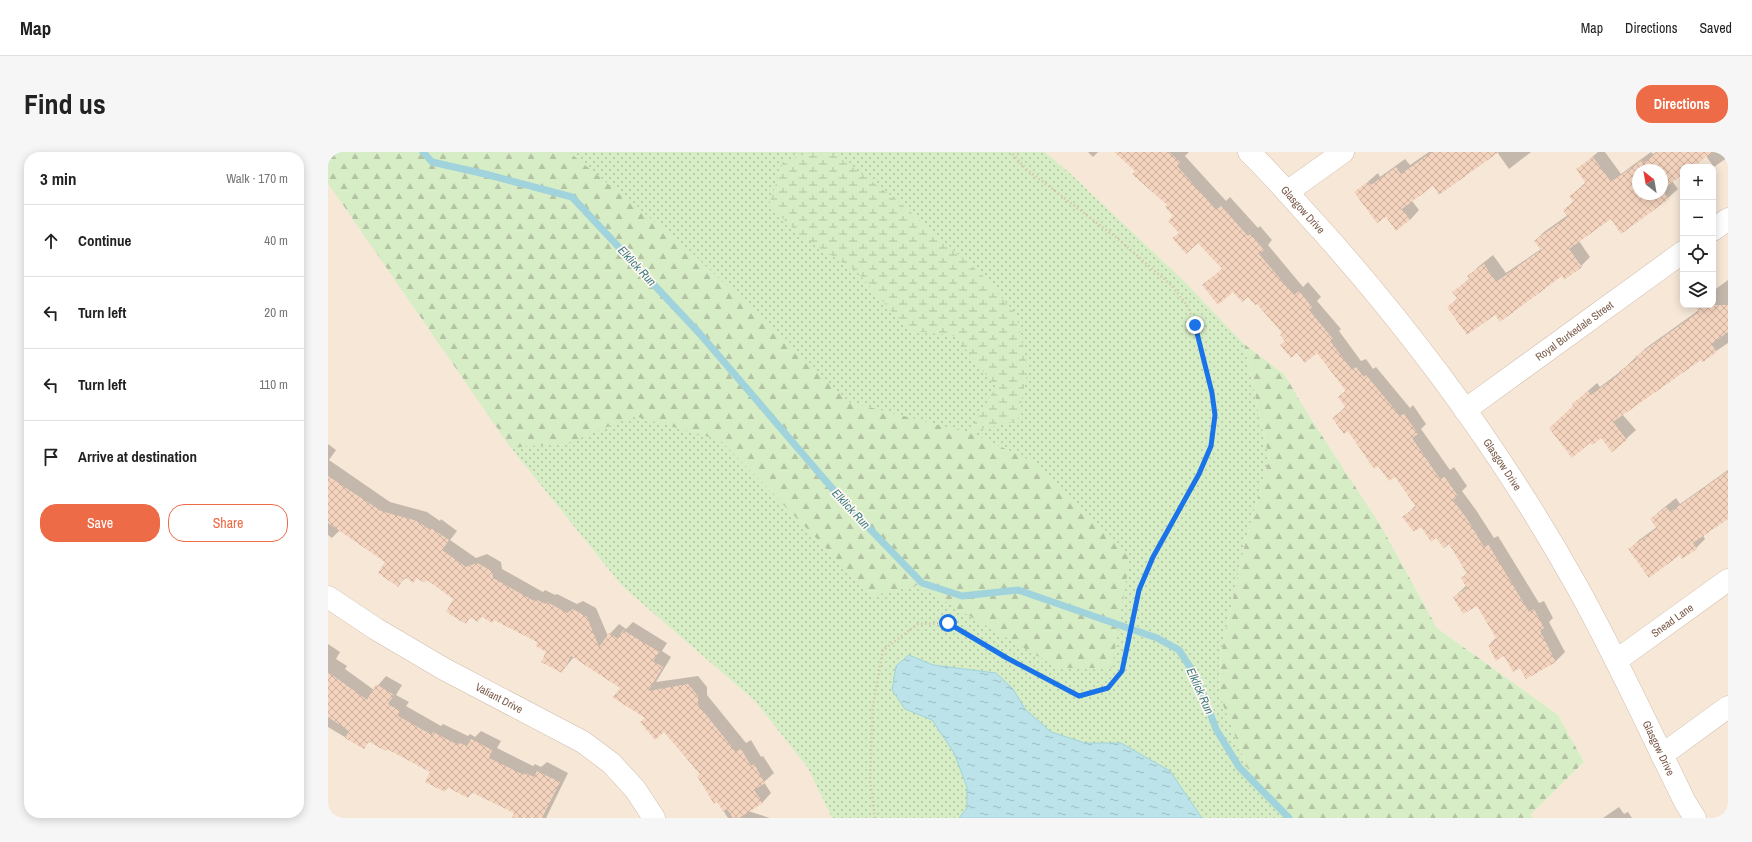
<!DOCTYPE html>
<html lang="en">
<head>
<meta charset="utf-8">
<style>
	body { margin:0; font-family:"Archivo Narrow",sans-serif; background:#f6f6f6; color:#222 }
	.controls { position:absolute; right:12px; top:12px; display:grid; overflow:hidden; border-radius:8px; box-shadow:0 2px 10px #0003 }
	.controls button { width:36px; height:36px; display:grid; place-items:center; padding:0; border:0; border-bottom:1px solid #e0e0e0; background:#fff; color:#222; font:20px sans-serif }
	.compass { position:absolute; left:1304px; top:12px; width:36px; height:36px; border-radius:50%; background:#fff; box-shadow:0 2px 10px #0003; rotate:329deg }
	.stop { position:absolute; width:12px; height:12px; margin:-9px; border:3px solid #1a73e8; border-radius:50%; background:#fff }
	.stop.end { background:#1a73e8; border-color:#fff; box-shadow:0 1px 4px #0008 }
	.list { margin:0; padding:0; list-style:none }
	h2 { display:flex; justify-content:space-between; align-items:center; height:52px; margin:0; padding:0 16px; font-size:17px }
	h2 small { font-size:13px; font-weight:400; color:#767676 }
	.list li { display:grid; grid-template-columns:26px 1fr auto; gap:12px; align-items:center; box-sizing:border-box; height:72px; padding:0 16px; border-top:1px solid #e0e0e0 }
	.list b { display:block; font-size:15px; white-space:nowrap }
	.list em { font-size:13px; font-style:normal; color:#767676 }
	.actions { display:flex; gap:8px; padding:12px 16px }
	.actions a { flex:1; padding:9px 0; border:1px solid #ee6b48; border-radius:16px; text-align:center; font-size:14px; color:#ee6b48 }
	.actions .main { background:#ee6b48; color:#fff }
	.icon { flex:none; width:22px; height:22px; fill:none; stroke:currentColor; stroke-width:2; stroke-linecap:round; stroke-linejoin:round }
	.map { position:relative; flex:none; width:1400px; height:666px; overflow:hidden; border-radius:16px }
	header { display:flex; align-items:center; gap:24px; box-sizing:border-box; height:56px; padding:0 20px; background:#fff; border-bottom:1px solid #e0e0e0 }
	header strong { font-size:19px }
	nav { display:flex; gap:22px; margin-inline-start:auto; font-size:14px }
	.intro { display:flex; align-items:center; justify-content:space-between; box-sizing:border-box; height:96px; padding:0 24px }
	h1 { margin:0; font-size:28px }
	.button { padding:10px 18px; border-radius:16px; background:#ee6b48; color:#fff; font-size:14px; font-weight:700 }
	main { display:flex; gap:24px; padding:0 24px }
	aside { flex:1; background:#fff; border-radius:16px; box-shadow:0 2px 10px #0003 }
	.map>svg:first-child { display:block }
	.residential { fill:#f6e7d7; fill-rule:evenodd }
	.grass { fill:url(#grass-dots) }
	.forest { fill:url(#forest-firs) }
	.wetland { fill:url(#wetland-marsh) }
	.water { fill:url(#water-ripples); stroke:#a1d3dc }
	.shadow { fill:#0003; fill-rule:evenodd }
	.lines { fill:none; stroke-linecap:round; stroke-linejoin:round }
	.stream { stroke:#a1d3dc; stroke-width:7 }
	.building { fill:url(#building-cross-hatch); fill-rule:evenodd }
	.minor-casing { stroke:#d2bdad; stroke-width:23 }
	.path { stroke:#dbb7a1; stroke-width:2.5; stroke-dasharray:1 3; stroke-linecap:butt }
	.minor { stroke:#fff; stroke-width:22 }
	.route { stroke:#1a73e8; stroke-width:5 }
	.labels { text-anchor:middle; stroke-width:3.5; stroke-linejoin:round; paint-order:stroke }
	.street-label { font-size:11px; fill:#7b5b4a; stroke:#fff9f1 }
	.water-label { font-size:12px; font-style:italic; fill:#3f7c87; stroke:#fff9f1 }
</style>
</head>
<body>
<header>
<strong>Map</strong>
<nav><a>Map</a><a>Directions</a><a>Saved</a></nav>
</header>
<div class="intro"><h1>Find us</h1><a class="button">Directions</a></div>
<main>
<aside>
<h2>3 min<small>Walk · 170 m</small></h2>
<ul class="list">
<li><svg class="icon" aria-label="ahead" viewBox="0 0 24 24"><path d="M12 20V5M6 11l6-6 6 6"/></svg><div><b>Continue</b></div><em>40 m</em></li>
<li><svg class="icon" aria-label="left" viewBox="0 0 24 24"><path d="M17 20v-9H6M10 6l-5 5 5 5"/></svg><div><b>Turn left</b></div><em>20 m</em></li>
<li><svg class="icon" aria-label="left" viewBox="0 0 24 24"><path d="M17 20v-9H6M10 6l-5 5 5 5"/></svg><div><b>Turn left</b></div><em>110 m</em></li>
<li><svg class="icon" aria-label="arrive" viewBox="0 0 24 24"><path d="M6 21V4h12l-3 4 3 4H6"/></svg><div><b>Arrive at destination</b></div></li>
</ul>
<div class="actions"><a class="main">Save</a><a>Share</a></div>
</aside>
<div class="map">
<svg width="1400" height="666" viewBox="0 0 1400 666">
	<defs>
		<pattern id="grass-dots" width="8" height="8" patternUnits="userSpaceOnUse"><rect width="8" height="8" fill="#d6edc6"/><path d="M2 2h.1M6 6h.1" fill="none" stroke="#b3c3a3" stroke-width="1.8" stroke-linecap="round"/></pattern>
		<pattern id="forest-firs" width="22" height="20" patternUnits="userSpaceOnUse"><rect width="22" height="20" fill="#d6edc6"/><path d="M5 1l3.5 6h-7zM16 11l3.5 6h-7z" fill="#b3c3a3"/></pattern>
		<pattern id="wetland-marsh" width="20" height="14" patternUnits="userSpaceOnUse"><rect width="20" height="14" fill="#d6edc6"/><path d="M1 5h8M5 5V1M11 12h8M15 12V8" fill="none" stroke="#b3c3a3"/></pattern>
		<pattern id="water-ripples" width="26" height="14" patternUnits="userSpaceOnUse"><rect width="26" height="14" fill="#bbe3e9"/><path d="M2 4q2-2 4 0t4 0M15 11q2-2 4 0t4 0" fill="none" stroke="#9dbbbf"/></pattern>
		<pattern id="building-cross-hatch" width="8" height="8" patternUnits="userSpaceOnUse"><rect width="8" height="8" fill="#f5d4bf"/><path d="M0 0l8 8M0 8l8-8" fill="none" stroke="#cbaf9d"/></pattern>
	</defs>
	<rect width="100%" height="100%" fill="#fef5e9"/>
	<path class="residential" d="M717,0H1400V666H1205L1203,662L1256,610L1230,563L1109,476L1053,374L983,267L956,222L916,192L856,129L746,25ZM1355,15H1385V153H1355ZM1310,18H1334V42H1310Z
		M0,31L183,296L294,434L426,548L480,616L504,666H0Z"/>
	<path class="grass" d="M0,0H717L746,25L856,129L916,192L941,307L918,387L893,501L891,541L928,638L959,666H504L480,616L426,548L294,434L183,296L0,31Z"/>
	<path class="forest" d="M0,0H241L361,98L521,250L646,282L703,309L802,405L784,516H730L589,433L545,444L392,288L306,264L242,290L183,296L0,31Z
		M916,192L956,222L983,267L1053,374L1109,476L1230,563L1256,610L1203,662L1205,666H959L928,638L891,542L893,501L918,387L941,307Z"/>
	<path class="wetland" d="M482,0H504L570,49L655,124L688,162L700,216L690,269L641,280L668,235L627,184L580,178L529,120L472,83L441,53L455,10Z"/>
	<path class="water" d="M581,503L605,513L668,521L685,537L697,557L723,580L757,591H793L842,619L874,666H631L639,656V635L626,601L604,568L577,557L564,538L568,514Z"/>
	<path class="shadow" d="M760,0H770L765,5Z
		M787,0H861L857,4L898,49L902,45L930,76L932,74L944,88L940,93L975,135L980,130L993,145L989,149L1013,177L1011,179L1033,209L1038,207L1045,217L1048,215L1082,256L1085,253L1098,272L1093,277L1122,318L1126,315L1139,334L1134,339L1148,358L1166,386L1170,384L1211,451L1216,449L1225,466L1221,470L1237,500L1228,509L1198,525L1192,514L1161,493L1169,485L1149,452L1126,445L1138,434L1134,426L1139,421L1121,391L1076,365L1088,353L1067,323L1051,313L1020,277L1006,266L1018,254L1011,245L1018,238L989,199L958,188L956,181L929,151L921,144L905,138L876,134L895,116L870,89L846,86L852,80L846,64L840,53L808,19Z
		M1101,0H1203L1181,17L1169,0L1105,33L1084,49L1091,58L1082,68L1058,63L1028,40L1050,21L1052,25L1077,7L1082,13Z
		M1270,0H1277L1293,22L1323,0L1325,2L1328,0H1400V5L1386,15L1378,4L1363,15H1355V21L1344,29L1350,37L1340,46L1294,80L1284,66L1251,89L1262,105L1253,114L1234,123L1167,162L1120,155L1130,146L1126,140L1142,126L1141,124L1150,115L1165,103L1178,121L1213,97L1207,89L1216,80L1240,63L1236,58L1246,49L1243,44L1258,30L1250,17ZM1310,18H1334V42H1310Z
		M1400,128V191L1375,208L1374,206L1294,262L1308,278L1285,299L1245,252L1269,231L1272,235L1292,220L1318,196L1371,158L1370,153H1385V139Z
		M0,292L8,298L1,308L62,350L99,360L112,369L113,367L129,379L122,388L148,406L159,402L173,410L174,417L215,440L217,438L227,443L229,442L249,452L255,449L268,456L280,484L291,472L298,477L305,470L339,491L334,499L343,505L328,530L370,524L379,535V543L418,591L423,588L433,605L435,604L446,621L436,630L443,641L434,651L420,659L442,666H400L372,622L336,579L318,565L285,545L294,535L246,505L234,519L211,490L166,467L154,464L150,469L143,465L138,470L126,447L99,427L79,425L70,433L59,410L12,378L4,386L0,383Z
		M1400,318V366L1375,383L1377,387L1368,396L1352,402L1302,397L1311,388L1329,375L1323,367L1333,358L1348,346L1352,352Z
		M0,492L12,500L8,507L19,514L17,517L46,538L58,524L74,533L68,543L81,550L78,554L113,574L115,572L140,584L142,582L147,585L153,579L173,589L169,596L205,614L207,612L213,615L219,610L240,621L218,666H185L188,661L145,640L140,645L121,635L117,638L104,620L59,596L42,589L35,596L0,575Z
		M1291,655L1296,662L1300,660L1304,666H1275Z"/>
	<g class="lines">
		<path class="stream" d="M95,0L104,10L157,22L244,45L372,182L515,349L594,431L634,444L690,438L829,486L851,498L869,526L888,577L911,615L961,666"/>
	</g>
	<path class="building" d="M786,0H841L852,10L849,14L888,58L893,54L920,84L922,82L936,98L931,102L966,143L971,139L984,155L981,158L1005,187L1002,189L1024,218L1028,215L1036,225L1038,223L1072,264L1076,262L1090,282L1084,286L1112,327L1116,324L1130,344L1125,348L1139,367L1156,395L1160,392L1201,460L1206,457L1216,476L1212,479L1228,510L1198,527L1192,516L1185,520L1176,504L1168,509L1160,493L1169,488L1149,454L1135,462L1125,445L1139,436L1133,426L1139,422L1121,392L1116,396L1108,386L1103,390L1093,375L1086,380L1074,365L1088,355L1067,325L1061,329L1050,314L1046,317L1020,279L1016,282L1004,266L1018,256L1010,245L1018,239L989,201L977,211L969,201L963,206L952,193L957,189L952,183L954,181L929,152L927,153L920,145L914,150L905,140L890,153L874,133L894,117L870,91L858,102L844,86L851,81L840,69L845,64L837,55L839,53L804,22L807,19Z
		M1104,0H1171L1111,43L1105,34L1074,57L1082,68L1068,79L1058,65L1049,71L1026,40L1040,30L1043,33L1068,15L1073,22Z
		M1330,0H1385L1365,15H1355V22L1334,38L1341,47L1293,82L1283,67L1241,97L1254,115L1236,128L1234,124L1172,170L1167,163L1139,183L1119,155L1130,147L1124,140L1142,127L1139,124L1156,112L1168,130L1213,98L1206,89L1240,65L1235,58L1246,50L1241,44L1258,32L1248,17L1265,5L1283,30L1314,8L1315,11ZM1310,18H1334V42H1310Z
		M1367,153H1400V180L1383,192L1389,200L1375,210L1373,208L1285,270L1299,288L1284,300L1273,286L1265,293L1262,291L1244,306L1221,276L1245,254L1244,252L1260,239L1263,243L1292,222L1291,220L1309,207L1307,205L1371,160Z
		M1400,319V367L1365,391L1369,397L1354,407L1352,403L1321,426L1300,397L1329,377L1322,367L1338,355L1342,360Z
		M0,324L53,359L89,369L102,378L103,376L121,388L114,398L138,415L149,411L164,419L165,426L206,449L207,447L218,452L219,450L239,461L245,457L259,465L271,495L281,481L290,487L295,478L331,500L325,509L335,515L320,539L360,532L370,544V553L408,600L413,597L423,614L426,612L437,631L426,638L435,651L411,666H405L399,657L395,659L389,650L386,652L369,624L372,622L336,580L327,588L312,570L317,566L284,545L287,544L292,536L243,504L234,521L213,510L218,500L208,494L209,490L166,468L164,471L153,464L150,470L142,465L138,472L118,460L125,447L99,428L96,431L89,426L85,431L77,425L70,435L50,421L57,410L0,371Z
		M0,520L39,548L48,532L66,543L60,552L72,559L70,564L104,583L105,580L130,593L132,591L139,594L143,587L164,598L161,606L196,623L197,621L206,625L209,619L232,630L214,666H184L186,661L143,640L140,646L119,635L117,640L97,630L102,620L59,597L57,599L40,589L36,597L17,586L21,579L0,565Z"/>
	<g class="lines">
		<defs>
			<g id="minor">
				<path id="s1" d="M921,0C947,25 971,54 996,81C1093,190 1180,310 1251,438C1289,507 1322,579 1357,650L1367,666"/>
				<path d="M959,40L1015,0"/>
				<path d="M1385,78L1400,67"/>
				<path id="s2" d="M1137,258L1355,100"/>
				<path id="s3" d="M0,445L48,477L116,517L255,590L283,611L307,637L326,666"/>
				<path id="s4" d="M1289,508L1400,428"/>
				<path d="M1334,603L1400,555"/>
			</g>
		</defs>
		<use href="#minor" class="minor-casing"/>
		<path class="path" d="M547,666L542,628L545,553L555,498L590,472L620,471L679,506L751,544L779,536L794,519L811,438L825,405L871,322L883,294L887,263L884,241L867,173L859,153L844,134L790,87L697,16L683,0"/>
		<use href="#minor" class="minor"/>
	</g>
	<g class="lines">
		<path class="route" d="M620,471L679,506L751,544L780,536L794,519L811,438L825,405L871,322L883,294L887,263L884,241L867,173"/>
	</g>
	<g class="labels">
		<g class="street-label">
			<text dy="4" stroke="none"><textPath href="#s1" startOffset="79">Glasgow Drive</textPath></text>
			<text dy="4" stroke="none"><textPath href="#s2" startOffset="135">Royal Burkedale Street</textPath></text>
			<text dy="4" stroke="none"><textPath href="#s1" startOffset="403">Glasgow Drive</textPath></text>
			<text dy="4" stroke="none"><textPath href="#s4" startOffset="68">Snead Lane</textPath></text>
			<text dy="4" stroke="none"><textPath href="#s3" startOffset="199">Valiant Drive</textPath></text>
			<text dy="4" stroke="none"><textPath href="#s1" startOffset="727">Glasgow Drive</textPath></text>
		</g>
		<g class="water-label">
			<text transform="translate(309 114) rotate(47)" y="4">Elklick Run</text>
			<text transform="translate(523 357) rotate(47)" y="4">Elklick Run</text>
			<text transform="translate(872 539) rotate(66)" y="4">Elklick Run</text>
		</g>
	</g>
</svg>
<div class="controls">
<button>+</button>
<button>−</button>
<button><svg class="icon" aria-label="locate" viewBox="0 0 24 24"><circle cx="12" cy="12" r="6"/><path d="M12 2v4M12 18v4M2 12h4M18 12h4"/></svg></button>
<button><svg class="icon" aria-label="layers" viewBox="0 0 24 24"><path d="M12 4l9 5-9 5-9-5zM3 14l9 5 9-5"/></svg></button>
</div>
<svg class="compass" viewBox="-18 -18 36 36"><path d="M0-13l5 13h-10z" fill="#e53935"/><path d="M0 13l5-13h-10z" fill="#767676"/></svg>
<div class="stop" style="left:620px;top:471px"></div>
<div class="stop end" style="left:867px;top:173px"></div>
</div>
</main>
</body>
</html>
